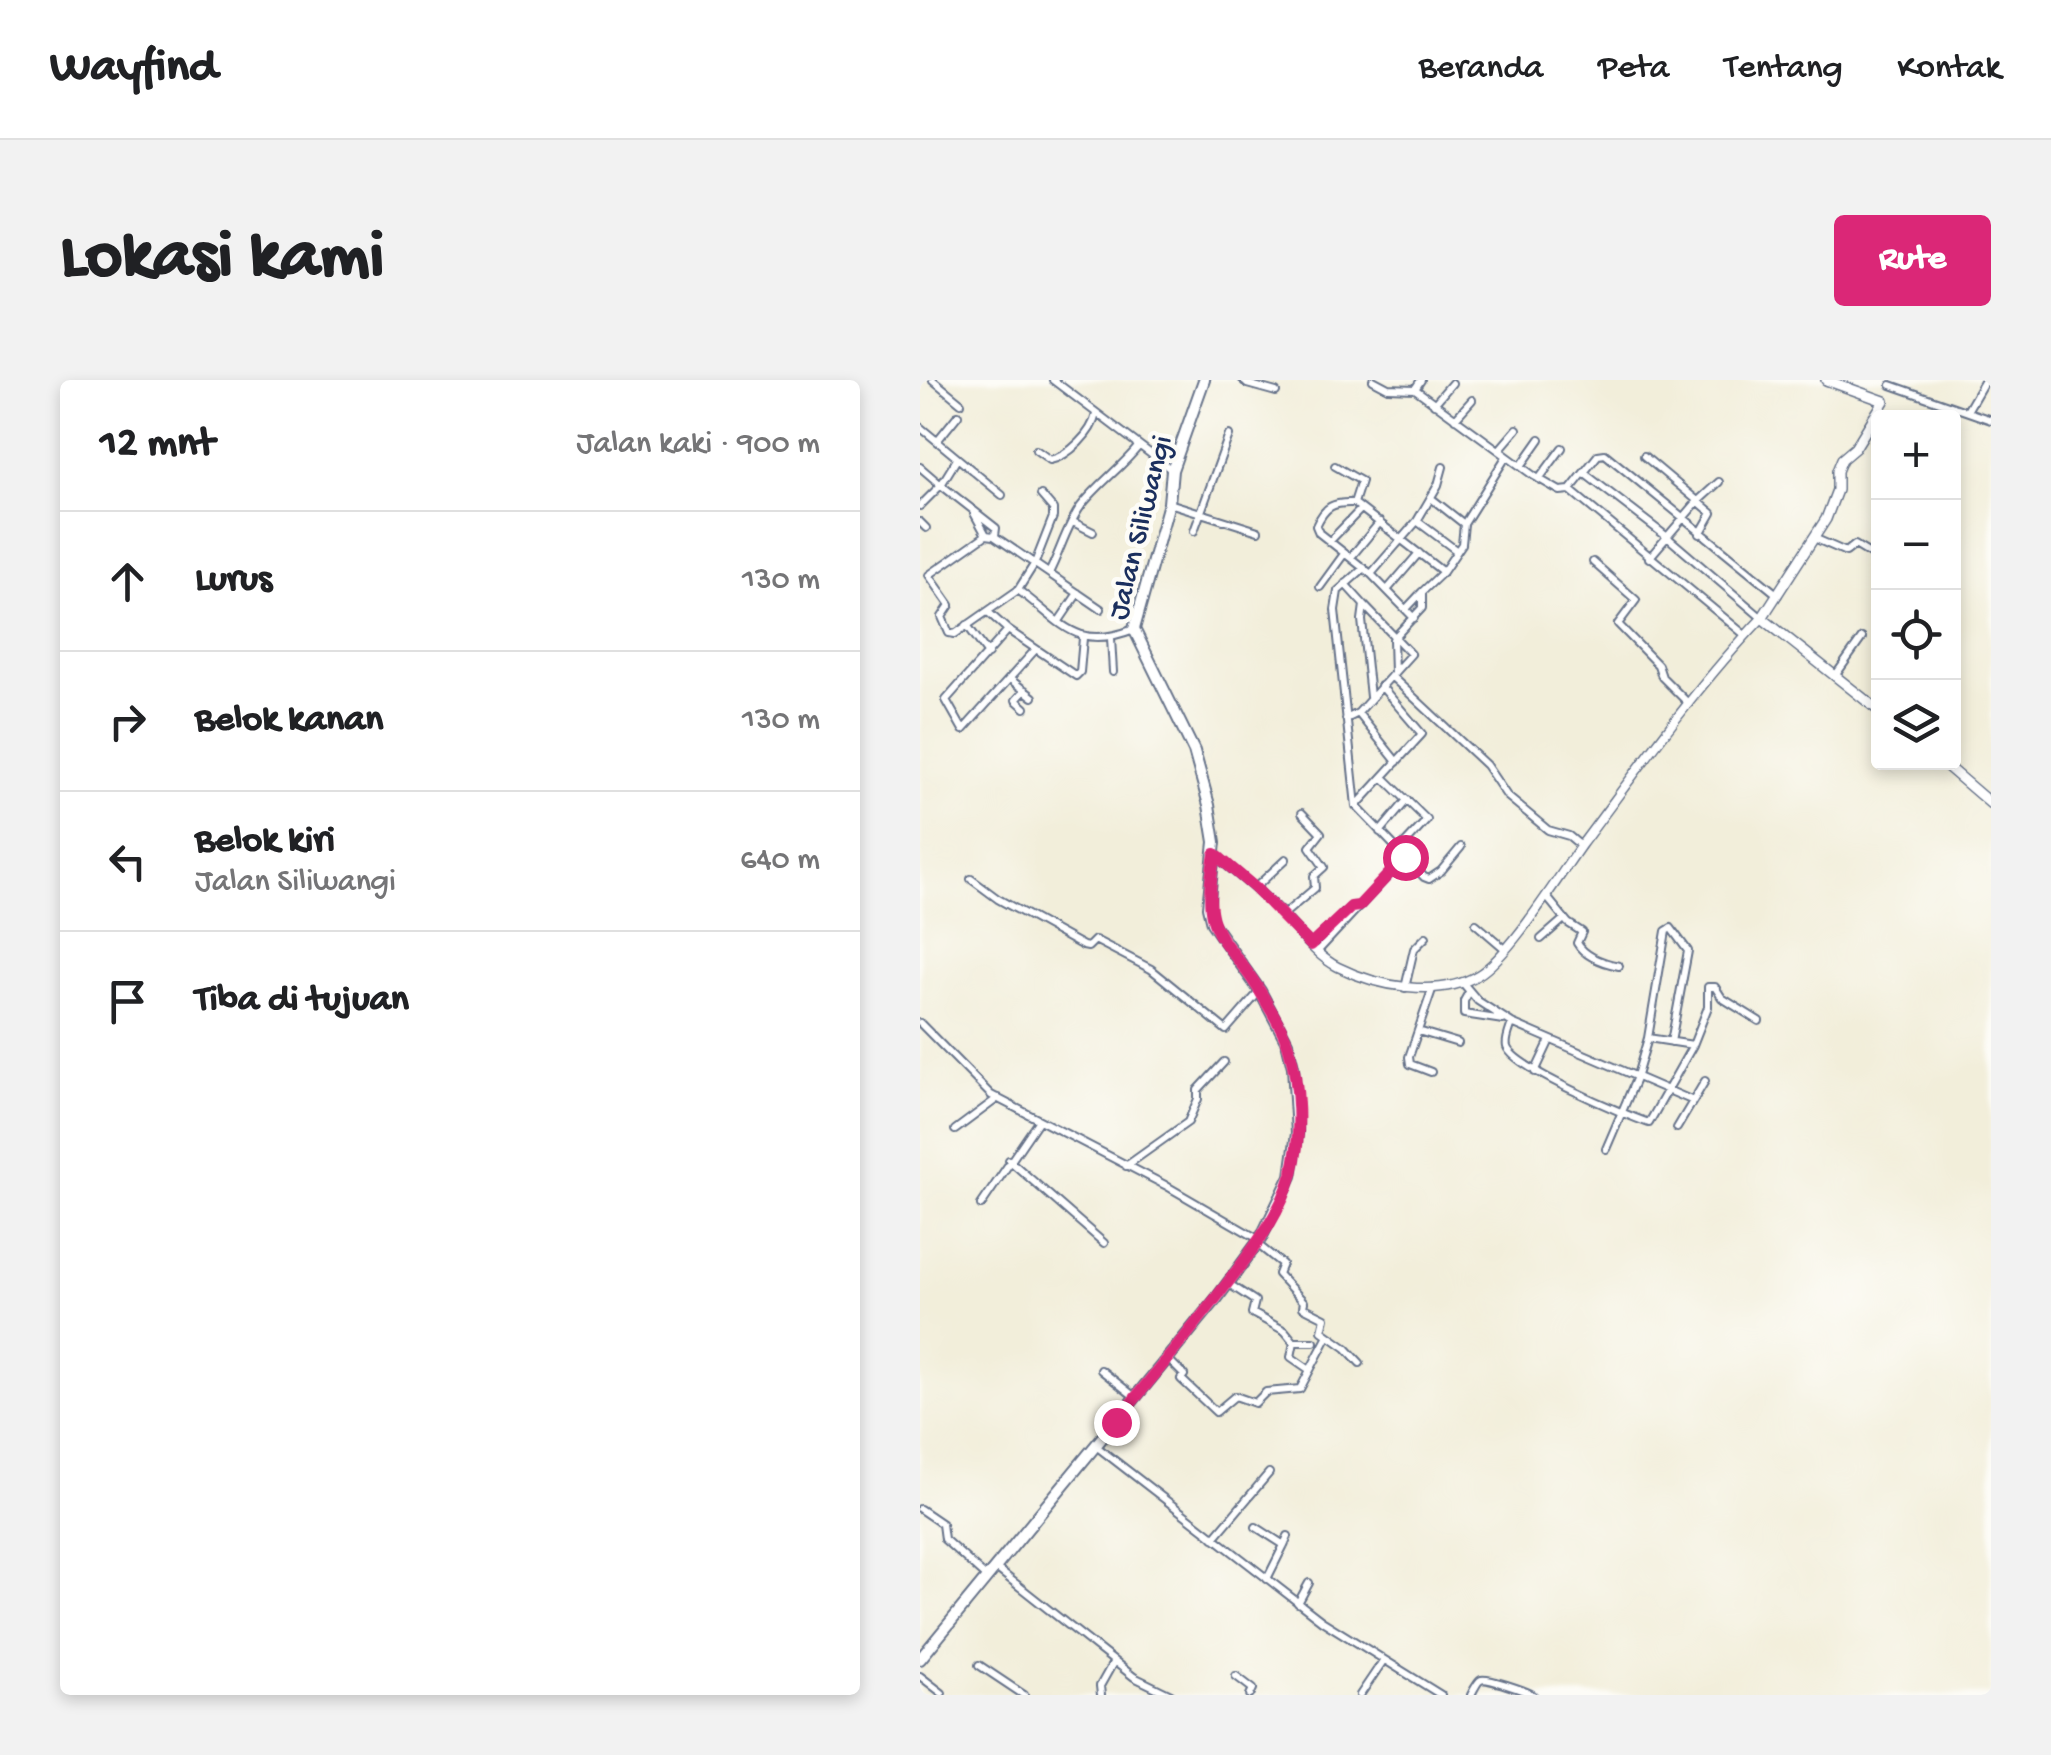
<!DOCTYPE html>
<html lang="id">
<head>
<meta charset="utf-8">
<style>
	body { margin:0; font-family:"Gochi Hand",sans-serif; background:#f2f2f2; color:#202124 }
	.controls { position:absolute; right:30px; top:30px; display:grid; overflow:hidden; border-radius:10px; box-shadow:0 5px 15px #0003 }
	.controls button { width:90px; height:90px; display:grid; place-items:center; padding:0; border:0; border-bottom:2px solid #e0e0e0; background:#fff; color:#202124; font:50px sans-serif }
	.stop { position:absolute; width:30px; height:30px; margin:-22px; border:8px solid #db2777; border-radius:50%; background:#fff }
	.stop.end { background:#db2777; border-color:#fff; box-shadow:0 2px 10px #0008 }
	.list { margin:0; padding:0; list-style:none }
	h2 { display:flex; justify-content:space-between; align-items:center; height:130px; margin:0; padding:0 40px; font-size:42px }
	h2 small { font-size:32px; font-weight:400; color:#757577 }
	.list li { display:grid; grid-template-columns:65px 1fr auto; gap:30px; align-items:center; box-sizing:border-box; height:140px; padding:0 40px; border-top:2px solid #e0e0e0 }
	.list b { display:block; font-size:38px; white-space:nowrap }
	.list p { margin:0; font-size:32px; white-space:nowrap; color:#757577 }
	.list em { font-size:32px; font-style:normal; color:#757577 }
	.icon { flex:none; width:55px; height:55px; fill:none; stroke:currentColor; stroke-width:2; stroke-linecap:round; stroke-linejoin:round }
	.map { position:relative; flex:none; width:1071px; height:1315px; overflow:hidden; border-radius:10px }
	header { display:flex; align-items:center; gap:60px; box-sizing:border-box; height:140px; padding:0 50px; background:#fff; border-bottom:2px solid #e0e0e0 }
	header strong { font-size:48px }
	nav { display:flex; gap:55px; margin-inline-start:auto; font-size:35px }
	.intro { display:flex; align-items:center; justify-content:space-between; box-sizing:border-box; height:240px; padding:0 60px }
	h1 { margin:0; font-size:70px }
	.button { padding:25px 45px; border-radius:10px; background:#db2777; color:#fff; font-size:35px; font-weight:700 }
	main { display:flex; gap:60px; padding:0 60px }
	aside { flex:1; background:#fff; border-radius:10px; box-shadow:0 5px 15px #0003 }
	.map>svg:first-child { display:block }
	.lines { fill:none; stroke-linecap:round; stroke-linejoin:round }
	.minor-casing { stroke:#667289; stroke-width:10 }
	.tertiary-casing { stroke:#667289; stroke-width:11 }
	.secondary-casing { stroke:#667289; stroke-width:12 }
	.primary-casing { stroke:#667289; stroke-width:14 }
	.minor { stroke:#fff; stroke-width:6 }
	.tertiary { stroke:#fff; stroke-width:8 }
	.secondary { stroke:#fff; stroke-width:9 }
	.primary { stroke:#fff; stroke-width:10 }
	.route { stroke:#db2777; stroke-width:12 }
	.labels { text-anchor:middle; stroke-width:9; stroke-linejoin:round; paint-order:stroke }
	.street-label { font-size:30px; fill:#1b2f5e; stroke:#fdfcf7 }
</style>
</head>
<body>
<header>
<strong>Wayfind</strong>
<nav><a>Beranda</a><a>Peta</a><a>Tentang</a><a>Kontak</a></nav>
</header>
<div class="intro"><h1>Lokasi kami</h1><a class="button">Rute</a></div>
<main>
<aside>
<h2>12 mnt<small>Jalan kaki · 900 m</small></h2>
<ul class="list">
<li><svg class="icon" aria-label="ahead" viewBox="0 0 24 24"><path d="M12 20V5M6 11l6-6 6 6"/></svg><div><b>Lurus</b></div><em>130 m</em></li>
<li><svg class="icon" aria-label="right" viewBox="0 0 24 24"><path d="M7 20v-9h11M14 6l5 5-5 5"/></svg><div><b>Belok kanan</b></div><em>130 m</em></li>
<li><svg class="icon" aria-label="left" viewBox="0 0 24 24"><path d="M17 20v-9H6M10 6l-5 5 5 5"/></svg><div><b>Belok kiri</b><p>Jalan Siliwangi</p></div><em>640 m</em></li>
<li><svg class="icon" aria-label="arrive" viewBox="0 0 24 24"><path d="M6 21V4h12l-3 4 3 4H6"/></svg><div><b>Tiba di tujuan</b></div></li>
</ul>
</aside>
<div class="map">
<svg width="1071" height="1315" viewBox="0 0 1071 1315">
	<rect width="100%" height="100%" fill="#fdfcf7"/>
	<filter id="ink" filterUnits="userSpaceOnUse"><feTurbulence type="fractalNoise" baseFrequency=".01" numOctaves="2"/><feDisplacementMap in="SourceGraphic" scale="20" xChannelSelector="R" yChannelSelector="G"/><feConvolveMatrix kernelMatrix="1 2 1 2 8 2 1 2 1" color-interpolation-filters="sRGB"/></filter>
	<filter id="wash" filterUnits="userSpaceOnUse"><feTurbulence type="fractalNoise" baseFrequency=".0048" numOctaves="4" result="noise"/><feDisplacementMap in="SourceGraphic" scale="40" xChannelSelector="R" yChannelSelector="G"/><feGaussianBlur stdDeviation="2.25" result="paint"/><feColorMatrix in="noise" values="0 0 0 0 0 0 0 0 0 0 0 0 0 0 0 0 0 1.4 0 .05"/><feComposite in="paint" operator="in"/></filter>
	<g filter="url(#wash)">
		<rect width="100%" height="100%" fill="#f2eeda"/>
	</g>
	<g filter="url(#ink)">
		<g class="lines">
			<defs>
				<path id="minor" d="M13,0L41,23
					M133,0L252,90
					M323,0L327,4L356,12
					M453,0L468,8L495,9L614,96L640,111L650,110L825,255
					M971,5L1071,40
					M495,9L501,0
					M514,24L532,3
					M1047,31L1065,0
					M535,39L552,20
					M0,47L82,115
					M17,61L38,35
					M116,70L130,80C149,76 172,53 176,34
					M579,70L597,49
					M724,76L792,133L780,154
					M37,79L21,105L76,148L75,156
					M415,86L441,101L434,123
					M601,86L620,59
					M0,87L21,105L0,126
					M664,93L746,156L842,238
					M619,99L642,68
					M650,110L678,75L685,74L858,215
					M511,118L544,144
					M249,123L338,151
					M54,133L66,155L74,156L181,229
					M497,141L537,171
					M0,142L6,148
					M153,142L173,152
					M274,151L309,55
					M66,155L9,195L30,225L22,237L29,253L35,254L98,210C143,243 156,272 214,249
					M894,158L926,172L935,165L958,179
					M409,162L441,129
					M431,177L460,142
					M729,178L777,122L799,102
					M673,182L716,220L698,244L738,285L742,297L769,324
					M129,193C140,172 147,145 161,126C178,104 200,89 218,67L215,62
					M451,194L497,141L518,105L523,87
					M425,204L444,225L442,240L450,317
					M400,207L424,174
					M468,209L499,173
					M98,210L115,183L133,137V129L121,115
					M486,229L502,212
					M68,232L88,250L156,296L160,292L163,258
					M494,238L451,194L399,153L396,146C405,126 413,122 434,123L523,192
					M139,241L158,213
					M47,245L68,274
					M88,250L26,320L43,350L116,269
					M191,258L193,292
					M474,293L473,259L502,228V212L523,192L542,164L544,144L586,77
					M471,296L566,385L587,416L628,450L649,456L661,466
					M915,296L942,258
					M90,299L113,317
					M105,310L96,320L105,328
					M438,333L477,382
					M426,339L438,333L491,274L444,225
					M464,398L507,440L479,470
					M436,426L502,354L461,306
					M460,452L487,420
					M485,477L504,497L509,499L521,491L541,467
					M51,499L78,519L163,566L168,567L175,560L231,589L306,650L339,612
					M335,508L366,479
					M626,516L648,543L662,552L657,563C665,577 684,583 699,586
					M363,535L395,508L394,496L404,487L390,467L401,453L382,433
					M556,544L584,568
					M621,559L644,539
					M391,565L431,527L439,526
					M397,572L485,477L436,426L415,230L418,211L444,188
					M542,602L558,621L592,643L771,720
					M485,608L494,569L506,557
					M549,612L544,621V634L583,640
					M0,643L71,715L245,805L340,860
					M592,643C590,650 585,660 587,667C594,688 705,735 729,743L773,665L788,627V607H795L802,618L839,641
					M498,651L538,663
					M728,658L773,665
					M511,692L490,684L489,677L513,607
					M615,692L630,660
					M757,748L785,701
					M35,750L78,718
					M686,769L716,699L728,658L746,551L751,548L768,571L751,662
					M89,780L184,863
					M206,786L268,742L278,719V710L304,682
					M61,825L119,740
					M337,864L362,884L358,894L384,922L383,927L405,938L402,951L426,968L440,983
					M309,904L335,921L332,933L365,951L374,962H394
					M374,962L371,977L387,988
					M248,979L264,995L261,999L296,1032L315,1016L335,1023L346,1012L380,1009L408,956
					M181,990L215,1017
					M176,1066L402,1241L521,1315
					M0,1129L22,1144L24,1159L66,1197
					M336,1147L364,1165L368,1156
					M294,1158L349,1093
					M76,1188L214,1297L251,1315
					M347,1199L364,1165
					M378,1223L389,1203
					M59,1285L104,1315
					M0,1296L22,1313
					M316,1296L333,1309L330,1315
					M181,1315L180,1306L194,1281
					M440,1315L463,1281
					M551,1315C552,1313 558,1301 561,1300C566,1297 606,1311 613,1315"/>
				<path id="tertiary" d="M295,475C318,494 342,513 363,535C380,553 396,576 418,587C456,606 519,619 558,595C589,577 639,496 662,464C719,388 776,307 842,238"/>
				<path id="secondary" d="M906,0L964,21L935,68L922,79L917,91V110L906,139L842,238L958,330
					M1022,382L1071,424"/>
				<path id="primary" d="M0,1279L297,918L341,858L371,796L377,753L373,687L367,662L340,611L292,543L288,527L295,462L289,425L274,371L214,249L249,123L252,90L284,0"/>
			</defs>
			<use href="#minor" class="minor-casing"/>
			<use href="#tertiary" class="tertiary-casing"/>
			<use href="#secondary" class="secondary-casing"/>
			<use href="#primary" class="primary-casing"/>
			<use href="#minor" class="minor"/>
			<use href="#tertiary" class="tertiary"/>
			<use href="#secondary" class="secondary"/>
			<use href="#primary" class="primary"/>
		</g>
	</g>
	<g class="lines" filter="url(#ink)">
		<path class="route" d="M196,1042C236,992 277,944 315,893C338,863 362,830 372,794C382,754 380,704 368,665C363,648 352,633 344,618C307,552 278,562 295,474L335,508L391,565L431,527L439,526L485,477"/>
	</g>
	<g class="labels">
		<g class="street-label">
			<text transform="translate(218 147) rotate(-76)" y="10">Jalan Siliwangi</text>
		</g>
	</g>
</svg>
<div class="controls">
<button>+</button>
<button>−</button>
<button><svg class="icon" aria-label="locate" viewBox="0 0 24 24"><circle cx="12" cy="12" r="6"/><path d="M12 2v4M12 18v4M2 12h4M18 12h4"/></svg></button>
<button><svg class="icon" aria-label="layers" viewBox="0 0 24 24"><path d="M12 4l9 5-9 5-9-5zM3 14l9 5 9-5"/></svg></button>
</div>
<div class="stop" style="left:485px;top:477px"></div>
<div class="stop end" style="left:196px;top:1042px"></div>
</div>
</main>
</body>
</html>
